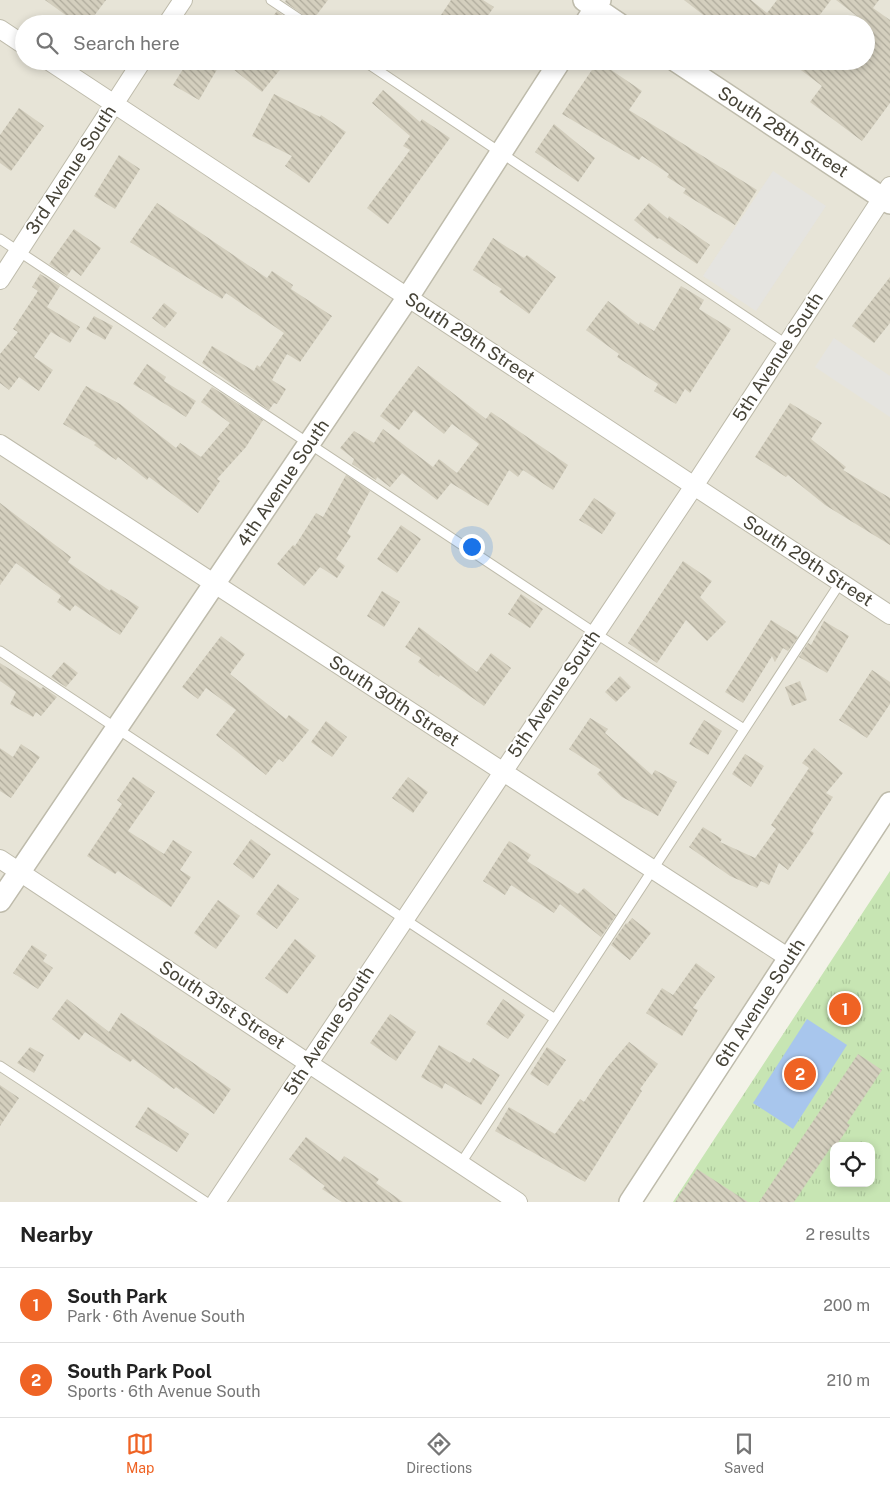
<!DOCTYPE html>
<html lang="en">
<head>
<meta charset="utf-8">
<style>
	body { margin:0; font-family:"Public Sans",sans-serif; background:#f6f6f6; color:#222 }
	.controls { position:absolute; right:15px; bottom:15px; display:grid; overflow:hidden; border-radius:10px; box-shadow:0 2px 8px #0003 }
	.controls button { width:45px; height:45px; display:grid; place-items:center; padding:0; border:0; border-bottom:1px solid #e0e0e0; background:#fff; color:#222; font:25px sans-serif }
	.you { position:absolute; left:471px; top:546px; width:18px; height:18px; margin:-12px; border:4px solid #fff; border-radius:50%; background:#1a73e8; box-shadow:0 0 0 8px #1a73e833 }
	.badge { display:grid; place-items:center; width:32px; height:32px; border-radius:50%; background:#ef6324; color:#fff; font-size:16px; font-weight:700 }
	.pin { position:absolute; translate:-50% -50%; border:2px solid #fff; box-shadow:0 1px 5px #0006 }
	.list { margin:0; padding:0; list-style:none }
	h2 { display:flex; justify-content:space-between; align-items:center; height:65px; margin:0; padding:0 20px; font-size:21px }
	h2 small { font-size:16px; font-weight:400; color:#767676 }
	.list li { display:grid; grid-template-columns:32px 1fr auto; gap:15px; align-items:center; box-sizing:border-box; height:75px; padding:0 20px; border-top:1px solid #e0e0e0 }
	.list b { display:block; font-size:19px; white-space:nowrap }
	.list p { margin:0; font-size:16px; white-space:nowrap; color:#767676 }
	.list em { font-size:16px; font-style:normal; color:#767676 }
	.icon { flex:none; width:28px; height:28px; fill:none; stroke:currentColor; stroke-width:2; stroke-linecap:round; stroke-linejoin:round }
	.map { position:relative; flex:none; width:890px; height:1202px; overflow:hidden }
	.search { position:absolute; background:#fff; box-shadow:0 2px 8px #0003; left:15px; right:15px; top:15px; height:55px; display:flex; align-items:center; gap:12px; box-sizing:border-box; padding:0 18px; border-radius:28px; color:#767676; font-size:19px }
	.sheet { height:215px; background:#fff }
	nav { display:flex; justify-content:space-around; align-items:center; box-sizing:border-box; height:70px; border-top:1px solid #e0e0e0; background:#fff; font-size:14px; color:#767676 }
	nav a { display:grid; justify-items:center; gap:2px }
	nav .on { color:#ef6324 }
	.map>svg:first-child { display:block }
	.residential { fill:#e7e4d7; fill-rule:evenodd }
	.park { fill:url(#park-tufts); fill-rule:evenodd }
	.parking { fill:#e5e4e0 }
	.water { fill:#a8c6ed }
	.building { fill:url(#building-back-hatch) }
	.lines { fill:none; stroke-linecap:round; stroke-linejoin:round }
	.service-casing { stroke:#bebbab; stroke-width:11 }
	.minor-casing { stroke:#bebbab; stroke-width:20 }
	.tertiary-casing { stroke:#bebbab; stroke-width:24 }
	.service { stroke:#fff; stroke-width:9 }
	.minor { stroke:#fff; stroke-width:18 }
	.tertiary { stroke:#fff; stroke-width:21 }
	.labels { text-anchor:middle; stroke-width:4; stroke-linejoin:round; paint-order:stroke }
	.street-label { font-size:18px; fill:#464337; stroke:#fff }
</style>
</head>
<body>
<div class="map">
<svg width="890" height="1202" viewBox="0 0 890 1202">
	<defs>
		<pattern id="park-tufts" width="24" height="20" patternUnits="userSpaceOnUse" patternTransform="scale(1.25)"><rect width="24" height="20" fill="#c7e5b3"/><path d="M3 7l-1-3M5 7V3M7 7l1-3M15 17l-1-3M17 17v-4M19 17l1-3" fill="none" stroke="#acc69b"/></pattern>
		<pattern id="building-back-hatch" width="6" height="6" patternUnits="userSpaceOnUse" patternTransform="scale(1.25)"><rect width="6" height="6" fill="#d4cfbe"/><path d="M-1 5l2 2M0 0l6 6M5-1l2 2" fill="none" stroke="#aeaa9b"/></pattern>
	</defs>
	<rect width="100%" height="100%" fill="#f3f2e8"/>
	<path class="residential" d="M0,0H890V803L630,1202H0ZM24,24H866V61H24Z"/>
	<path class="park" d="M890,871V1202H673ZM834,1146H871V1183H834Z"/>
	<path class="parking" d="M773,171L826,206L756,311L703,276Z
		M834,338L890,376V417L815,367Z"/>
	<path class="water" d="M807,1019L847,1045L793,1129L753,1103Z"/>
	<path class="building" d="M45,0H106L88,24H82L72,17L71,19Z
		M286,0H328L312,21L285,2Z
		M451,0H483L494,7L482,24H435Z
		M684,0H751L767,13L777,0H831L813,24H715Z
		M836,0H879L873,8L890,20V103L862,141L810,102L822,86L789,61H866V23Z
		M277,11L295,24H267Z
		M188,61H222L199,100L173,85Z
		M223,61H287L262,92Z
		M598,61L642,91L629,110L757,190L735,225L683,193L686,189L667,177L669,174L642,156L639,160L562,114Z
		M383,90L420,122L422,119L450,138L388,224L367,208L410,150L403,146L410,136L372,103Z
		M274,94L320,117L321,115L346,132L309,183L285,166L292,156L252,136Z
		M19,108L44,126L11,171L0,163V135Z
		M554,124L595,158L578,182L535,152Z
		M119,155L140,169L115,209L94,196Z
		M157,203L267,278L272,271L293,285L291,289L332,316L300,362L287,354L272,380L286,389L277,404L274,403L269,410L202,363L212,346L254,371L257,365L260,367L284,333L226,293L222,299L130,242Z
		M649,203L668,219L669,216L710,245L697,264L659,238L657,239L634,220Z
		M74,229L101,248L81,276L72,269L67,276L49,264Z
		M493,238L524,258L527,255L556,277L529,314L499,292L502,289L473,270Z
		M40,274L60,286L47,307L80,327L70,343L51,332L34,357L53,370L39,391L19,377L9,390L0,383V354L18,332L13,329L38,291L32,287Z
		M890,277V323L874,343L852,326Z
		M681,286L704,300L699,309L731,329L690,393L685,389L676,404L654,391L658,384L617,357L619,354L586,330L608,301L639,325L640,322L654,331Z
		M164,303L177,313L165,328L152,318Z
		M94,316L113,326L105,340L86,329Z
		M147,364L166,377L164,381L196,401L186,417L133,384Z
		M418,366L486,419L491,412L568,465L553,490L523,470L518,477L509,470L488,506L451,483L437,500L402,473L390,487L377,477L376,480L352,464L354,459L340,448L354,431L374,443L383,429L433,467L439,459L457,473L479,444L452,424L444,434L414,410L399,430L380,416Z
		M86,386L120,404L176,448L180,443L201,457L230,423L201,402L212,387L263,420L246,447L217,479L220,481L198,513L149,477L147,480L118,457L116,460L94,445L96,443L63,424Z
		M790,403L822,423L811,439L846,467L843,470L890,498V545L825,505L788,475L786,477L755,457Z
		M346,475L370,491L347,533L351,536L336,559L345,566L337,578L320,567L304,586L277,564L293,545L295,546L316,513L323,517Z
		M594,498L616,513L602,534L579,520Z
		M0,503L71,557L68,562L110,591L111,589L139,607L120,635L75,605L70,611L57,602L61,596L16,563L0,585Z
		M401,525L421,539L397,573L377,559Z
		M683,561L712,581L700,597L726,622L707,641L686,620L657,663L628,643Z
		M382,591L400,602L384,627L367,616Z
		M521,594L543,609L530,628L508,614Z
		M771,620L798,637L788,651L783,648L775,662L772,656L743,703L725,692Z
		M824,621L849,636L827,673L799,657L808,643L811,645Z
		M419,627L477,672L491,653L511,668L484,706L440,675L439,677L418,662L421,658L405,647Z
		M221,636L245,654L230,674L286,719L289,715L309,730L283,762L279,759L266,775L216,735L236,710L206,688L198,699L182,687Z
		M64,662L78,673L66,687L51,677Z
		M0,663L41,689L43,687L57,697L41,716L36,712L33,717L10,704L16,692L0,681Z
		M872,670L890,682V704L867,738L839,720Z
		M620,676L631,687L616,702L605,692Z
		M800,681L807,700L792,706L785,687Z
		M590,718L608,729L605,733L652,775L655,770L677,782L658,816L622,797L597,774L601,770L569,749Z
		M704,720L722,731L708,755L689,744Z
		M326,721L347,737L332,757L311,742Z
		M21,744L40,757L11,798L0,791V748L13,757Z
		M814,748L843,773L826,793L833,797L811,831L814,833L788,870L779,863L769,885L761,881L757,888L730,876L689,847L703,827L722,839L720,842L755,858L776,829L771,825L809,768L802,763Z
		M745,754L764,766L751,787L732,774Z
		M133,777L155,792L128,831L164,854L173,840L192,852L180,870L191,877L171,907L118,871L115,874L87,856L122,804L117,800Z
		M408,777L428,792L413,813L392,798Z
		M251,839L271,854L253,879L233,864Z
		M509,841L531,855L527,861L578,894L584,888L616,915L601,937L560,904L554,913L511,885L505,895L483,881Z
		M278,884L299,899L277,929L256,914Z
		M218,900L240,916L216,949L194,933Z
		M632,918L651,933L630,960L611,945L626,923L627,924Z
		M295,939L316,956L287,994L265,978Z
		M32,945L47,955L43,961L53,968L38,989L13,973Z
		M696,963L715,977L693,1008L698,1010L682,1036L646,1013L662,988L673,995Z
		M67,999L109,1032L121,1013L231,1089L214,1114L176,1087L174,1089L133,1059L130,1062L85,1032L79,1040L52,1019Z
		M503,999L525,1015L508,1039L486,1024Z
		M390,1014L416,1032L396,1061L370,1043Z
		M629,1042L658,1064L640,1089L642,1091L585,1182L495,1131L509,1107L555,1134L580,1099L584,1102L607,1068Z
		M439,1045L470,1063L473,1058L500,1075L481,1105L445,1083L442,1089L421,1077Z
		M30,1047L44,1055L34,1073L17,1063Z
		M547,1047L566,1060L548,1086L530,1074Z
		M858,1054L882,1070L847,1123L850,1125L836,1146H834V1149L831,1147L794,1202H759Z
		M0,1085L19,1098L0,1126Z
		M148,1107L189,1134L177,1152L135,1127Z
		M306,1137L340,1162L344,1156L379,1179L376,1183L403,1202H342L322,1189L325,1186L289,1159Z
		M697,1169L748,1202H675Z"/>
	<g class="lines">
		<defs>
			<path id="service" d="M271,0L307,24
				M364,61L786,344
				M0,239L595,633L744,729
				M0,651L555,1019
				M0,1066L206,1202
				M461,1163L840,583"/>
			<path id="minor" d="M167,24L183,0
				M0,29L24,45
				M49,61L890,615
				M0,280L142,61
				M0,444L789,958
				M0,859L518,1202
				M216,1202L694,486L890,186"/>
			<path id="tertiary" d="M584,0L619,24
				M585,24L600,0
				M676,61L890,203
				M0,901L408,297L560,61
				M630,1202L890,803"/>
		</defs>
		<use href="#service" class="service-casing"/>
		<use href="#minor" class="minor-casing"/>
		<use href="#tertiary" class="tertiary-casing"/>
		<use href="#service" class="service"/>
		<use href="#minor" class="minor"/>
		<use href="#tertiary" class="tertiary"/>
	</g>
	<g class="labels">
		<g class="street-label">
			<text transform="translate(783 132) rotate(33)" y="6">South 28th Street</text>
			<text transform="translate(71 170) rotate(-57)" y="6">3rd Avenue South</text>
			<text transform="translate(470 338) rotate(33)" y="6">South 29th Street</text>
			<text transform="translate(778 357) rotate(-57)" y="6">5th Avenue South</text>
			<text transform="translate(283 483) rotate(-56)" y="6">4th Avenue South</text>
			<text transform="translate(808 561) rotate(33)" y="6">South 29th Street</text>
			<text transform="translate(554 694) rotate(-56)" y="6">5th Avenue South</text>
			<text transform="translate(394 701) rotate(33)" y="6">South 30th Street</text>
			<text transform="translate(760 1003) rotate(-57)" y="6">6th Avenue South</text>
			<text transform="translate(222 1005) rotate(33)" y="6">South 31st Street</text>
			<text transform="translate(329 1031) rotate(-57)" y="6">5th Avenue South</text>
		</g>
	</g>
</svg>
<div class="controls">
<button><svg class="icon" aria-label="locate" viewBox="0 0 24 24"><circle cx="12" cy="12" r="6"/><path d="M12 2v4M12 18v4M2 12h4M18 12h4"/></svg></button>
</div>
<div class="you"></div>
<div class="pin badge" style="left:845px;top:1009px">1</div>
<div class="pin badge" style="left:800px;top:1074px">2</div>
<div class="search"><svg class="icon" aria-label="search" viewBox="0 0 24 24"><circle cx="10" cy="10" r="6"/><path d="M15 15l6 6"/></svg>Search here</div>
</div>
<section class="sheet">
<h2>Nearby<small>2 results</small></h2>
<ul class="list">
<li><span class="badge">1</span><div><b>South Park</b><p>Park · 6th Avenue South</p></div><em>200 m</em></li>
<li><span class="badge">2</span><div><b>South Park Pool</b><p>Sports · 6th Avenue South</p></div><em>210 m</em></li>
</ul>
</section>
<nav>
<a class="on"><svg class="icon" aria-label="map" viewBox="0 0 24 24"><path d="M3 6l6-2 6 2 6-2v14l-6 2-6-2-6 2zM9 4v14M15 6v14"/></svg>Map</a>
<a><svg class="icon" aria-label="directions" viewBox="0 0 24 24"><path d="M12 3l9 9-9 9-9-9zM9 14v-3h6M13 9l2 2-2 2"/></svg>Directions</a>
<a><svg class="icon" aria-label="saved" viewBox="0 0 24 24"><path d="M7 4h10v16l-5-4-5 4z"/></svg>Saved</a>
</nav>
</body>
</html>
